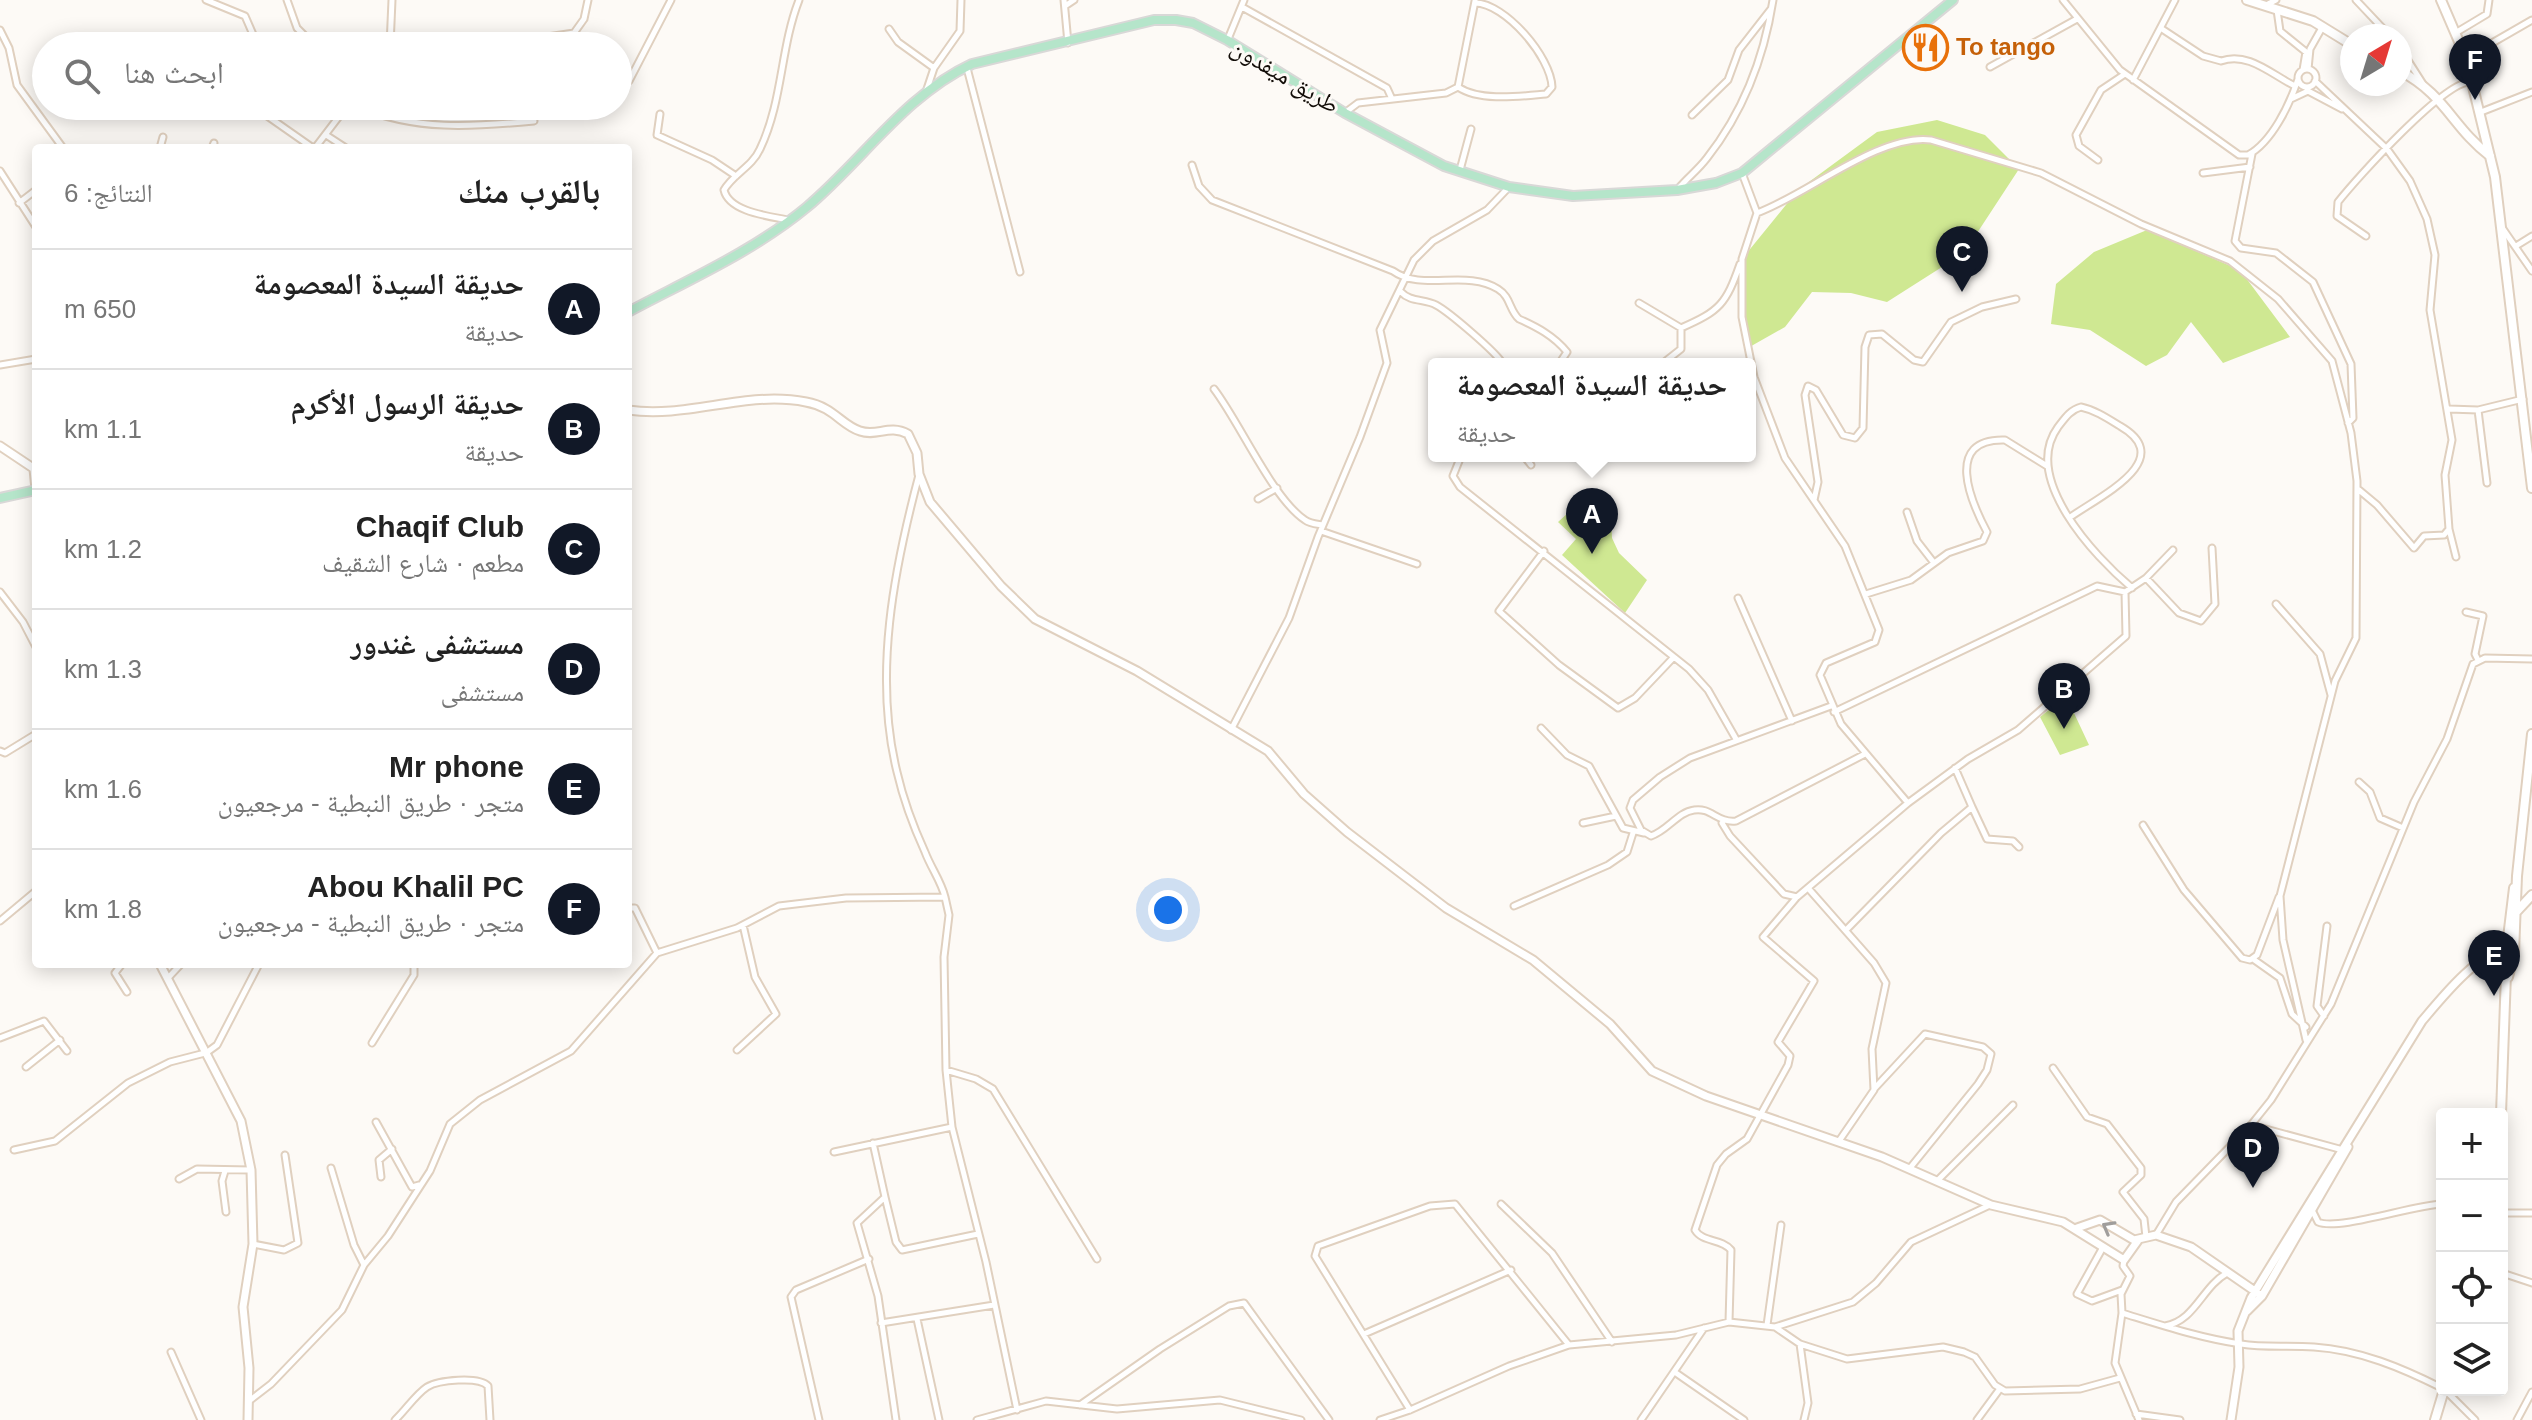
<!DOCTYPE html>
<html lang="ar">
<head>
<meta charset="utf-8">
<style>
	body { margin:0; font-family:Helvetica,"Noto Naskh Arabic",sans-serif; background:#f2f2f2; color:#222; direction:rtl }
	.controls { position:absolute; right:24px; bottom:24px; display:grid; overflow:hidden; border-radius:8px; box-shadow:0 4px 20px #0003 }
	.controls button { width:72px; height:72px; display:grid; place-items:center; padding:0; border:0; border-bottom:2px solid #e0e0e0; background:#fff; color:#222; font:40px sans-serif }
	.compass { position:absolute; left:2340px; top:24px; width:72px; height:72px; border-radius:50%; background:#fff; box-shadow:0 4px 20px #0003; rotate:38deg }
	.you { position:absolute; left:1168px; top:910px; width:28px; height:28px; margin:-20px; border:6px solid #fff; border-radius:50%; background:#1a73e8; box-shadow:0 0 0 12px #1a73e833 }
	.badge { display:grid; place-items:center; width:52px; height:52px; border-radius:50%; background:#111827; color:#fff; font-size:26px; font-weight:700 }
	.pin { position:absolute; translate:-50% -66px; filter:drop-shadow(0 2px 4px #0008) }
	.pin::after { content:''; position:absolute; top:42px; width:28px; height:24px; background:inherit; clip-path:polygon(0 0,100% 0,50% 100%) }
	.popup { position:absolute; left:1428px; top:358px; width:328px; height:104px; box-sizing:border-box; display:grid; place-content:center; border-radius:8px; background:#fff; filter:drop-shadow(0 2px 6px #0005); font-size:26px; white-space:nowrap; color:#767676 }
	.popup b { font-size:30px; color:#222 }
	.popup::after { content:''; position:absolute; left:50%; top:100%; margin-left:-16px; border:16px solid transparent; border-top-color:#fff }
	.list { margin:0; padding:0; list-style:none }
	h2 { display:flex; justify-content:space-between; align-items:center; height:104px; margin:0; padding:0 32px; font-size:34px }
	h2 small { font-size:26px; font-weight:400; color:#767676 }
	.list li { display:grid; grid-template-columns:52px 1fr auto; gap:24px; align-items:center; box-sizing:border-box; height:120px; padding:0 32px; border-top:2px solid #e0e0e0 }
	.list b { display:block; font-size:30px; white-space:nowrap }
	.list p { margin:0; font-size:26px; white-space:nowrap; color:#767676 }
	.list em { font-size:26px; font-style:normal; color:#767676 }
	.icon { flex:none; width:44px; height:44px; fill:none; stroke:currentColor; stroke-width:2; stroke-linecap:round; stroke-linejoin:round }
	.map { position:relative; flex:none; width:2532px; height:1420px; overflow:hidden; direction:ltr }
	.search { position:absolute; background:#fff; box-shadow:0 4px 20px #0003; left:32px; top:32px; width:600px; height:88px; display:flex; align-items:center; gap:20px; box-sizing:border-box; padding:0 28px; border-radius:44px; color:#767676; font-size:30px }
	.panel { position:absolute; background:#fff; box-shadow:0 4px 20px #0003; left:32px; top:144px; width:600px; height:824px; border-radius:8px; direction:rtl }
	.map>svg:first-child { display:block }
	.green { fill:#cfe892 }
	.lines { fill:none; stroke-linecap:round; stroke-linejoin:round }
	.minor-casing { stroke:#e0d0bf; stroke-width:9 }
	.tertiary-casing { stroke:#e0d0bf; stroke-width:11 }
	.secondary-casing { stroke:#e0d0bf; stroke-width:12 }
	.primary-casing { stroke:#d9d8d7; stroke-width:12 }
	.minor { stroke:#fff; stroke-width:5 }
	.tertiary { stroke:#fff; stroke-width:7 }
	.secondary { stroke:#fff; stroke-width:8 }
	.primary { stroke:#b5e5ca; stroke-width:8 }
	.oneway { stroke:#a09e9c }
	.labels { text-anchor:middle; stroke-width:6; stroke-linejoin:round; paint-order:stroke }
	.food-label { font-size:24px; font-weight:bold; fill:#c56008; stroke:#fdfaf6; text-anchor:start }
	.street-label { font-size:24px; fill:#120d08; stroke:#fdfaf6 }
</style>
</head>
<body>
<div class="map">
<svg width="2532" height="1420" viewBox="0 0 2532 1420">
	<rect width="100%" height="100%" fill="#fdfaf6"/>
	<path class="green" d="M1937,120L1985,135L2019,169L1964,253L1887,302L1851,293L1812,292L1785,327L1746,349L1742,259L1798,190L1877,132Z
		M2147,230L2240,270L2290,337L2223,363L2191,322L2167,355L2146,366L2090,330L2051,324L2056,284L2094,252Z
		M1589,494L1611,519L1612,538L1619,553L1647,580L1625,613L1562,555L1576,539L1558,522Z
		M2066,696L2089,745L2060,755L2040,717Z"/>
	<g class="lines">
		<defs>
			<path id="minor" d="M206,0L245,16L258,46
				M287,0L297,28L315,46
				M1064,0L1068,43
				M2063,0L2120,70L2239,155H2248C2272,142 2290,104 2298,79
				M2356,0L2390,36
				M1065,6L1074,0
				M2264,6L2276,0
				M1242,7L1387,88L1392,99
				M2277,10L2280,31L2306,52L2303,70
				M889,29L898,42L934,68
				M2162,29L2203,56L2221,61C2248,51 2272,75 2295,86
				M0,30L9,48L17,85L63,148
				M2457,32L2487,14L2489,0
				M1228,39L1244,0
				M390,46L392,0
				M487,46L574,33L584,19L588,0
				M2400,48L2423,84
				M2466,58L2532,20
				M1990,67L2077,19
				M967,68L1020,272
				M2308,69L2310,49L2323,26
				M2298 78a9 9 0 1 1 18 0a9 9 0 1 1-18 0Z
				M2133,80L2175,0
				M2315,81L2387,149L2410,181L2427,219L2435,255L2430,310L2452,440L2445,475L2449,529L2444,535L2424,536L2414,548L2377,505L2359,490
				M618,84L629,81L671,0
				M1458,87C1480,102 1522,96 1546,94L1552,87C1551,57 1505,3 1475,3
				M926,92L934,68L960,31L961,0
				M2291,99L2308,91L2342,109
				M242,106L263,113L313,148
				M356,106C416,131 471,127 534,121
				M1346,112L1358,103L1446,93L1458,87L1475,1
				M2481,112L2532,92
				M660,114L657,135L712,160L736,176
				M1692,115L1728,80L1739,50L1771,9
				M326,135L346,148
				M160,148L163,137
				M212,148L214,143
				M315,148L347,106
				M2252,154L2235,241L2241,248L2276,253L2313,282L2351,364L2353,418L2348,423
				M2098,160L2079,146L2076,135L2101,90L2125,74
				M1192,165L1199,186L1212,200L1393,271C1422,292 1466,269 1498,289C1511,297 1509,310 1519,319C1537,327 1554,336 1567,352L1559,364
				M1460,170L1471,129
				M0,171L36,227
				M1742,173L1757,213L1742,259V317L1754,377L1785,458L1845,546L1879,630L1875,642L1826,663L1820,675L1841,724L1908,803
				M2203,173L2250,167
				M1678,189C1687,178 1698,170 1707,158C1743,112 1764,58 1773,0
				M19,203L36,190
				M1757,213C1805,196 1880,133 1931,140L2041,173L2141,224L2230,261L2278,299L2332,361L2351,433L2357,481L2356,638L2335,681L2280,896L2283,940L2306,1040
				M788,220C769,216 729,212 724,190C733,174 752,167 760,149C783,101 780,49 799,0
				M2503,229L2532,271
				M2366,236L2337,216L2338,202C2357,178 2445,80 2471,82
				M2516,246L2532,236
				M1401,292C1410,302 1425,299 1436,305C1449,312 1496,352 1503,364
				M1639,303L1681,328C1720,311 1726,304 1740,264
				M1662,364L1681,349V328
				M0,365L36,359
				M1214,389C1240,423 1273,499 1305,520C1310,524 1317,524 1323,525
				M2449,409L2478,410L2523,399
				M2478,410L2487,483
				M1461,456L1453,476L1460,487L1689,669L1708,690L1736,739
				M1524,456L1531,465
				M919,475C894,569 873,675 897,772C903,798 914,828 925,852C931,868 941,881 945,897
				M1258,499L1277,488
				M1814,500L1818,482L1805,395L1808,386L1816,390L1843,435L1855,438L1863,428L1865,347L1869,335L1882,334L1914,360L1923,362L1951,322L1982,307L2016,299
				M1907,512L1917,541L1934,563
				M2069,518C2098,497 2179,460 2120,426C2107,418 2095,410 2081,407C2070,410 2065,418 2058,427C2021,478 2094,556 2132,588
				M2449,529L2456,557
				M1321,531L1417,564
				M1544,551L1499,611L1559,665L1618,708L1635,698L1673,658
				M2146,578L2173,550
				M0,592L23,622L36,647
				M2125,592L2146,578L2179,613L2201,621L2215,604L2212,548
				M1866,594L1911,580L1948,553L1983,541L1987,532C1971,502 1943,438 2005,440L2047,466
				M1738,598L1792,721
				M2276,604L2320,654L2331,695
				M2466,612L2483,616L2475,654L2478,660
				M1831,706L1690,758L1660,777L1633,800L1630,808L1641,830L1651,836C1667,831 1678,812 1694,810C1711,807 1717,823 1736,821L1865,754
				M1541,728L1567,755L1589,766L1623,828L1644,833
				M1231,730L1289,618L1318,537L1360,437L1387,363L1380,330L1414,260L1433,241L1487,210L1509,187
				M0,751L5,753L36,734
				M1955,768L1972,807
				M2359,782L2370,792L2380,818L2403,828
				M1583,823L1616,816
				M1722,823L1730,836L1784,894L1797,897
				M2143,825L2184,890L2242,958L2250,960L2257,955L2279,897
				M1808,888L1874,963L1886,983L1872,1049L1874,1090L1839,1141
				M1514,906L1608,865L1627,852L1633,833
				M628,908H635L657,953
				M0,921L36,891
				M1846,930L1941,833L1972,807L1987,839L2013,841L2019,847
				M2253,959L2280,978L2292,1014L2306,1027
				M122,964L115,973L127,992
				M168,978L181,964
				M2324,1016L2317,1006L2327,926
				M0,1038L44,1021L67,1051
				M372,1043L414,975V964
				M737,1050L776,1014L755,977L743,925
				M206,1053L217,1045L259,964
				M26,1067L60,1040
				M2053,1068L2087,1117L2107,1124L2141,1168V1175L2123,1192L2144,1219L2146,1237
				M946,1070L976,1079L993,1089L1097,1259
				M1874,1089L1925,1034L1983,1047L1991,1054L1987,1070L1978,1084L1910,1168
				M376,1122L412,1187L419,1185
				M873,1143L885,1197L857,1223L878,1296L896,1420
				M14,1150L55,1141L128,1083L170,1062L205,1053
				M2343,1150L2251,1125L2271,1100L2331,1004L2414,802L2447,739L2473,664L2485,658L2532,659
				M834,1152L952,1127
				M331,1168L354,1245L364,1265
				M225,1171L222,1181L226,1212
				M381,1177L379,1160L392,1149
				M179,1179L197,1169L251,1170
				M1938,1180L2013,1105
				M885,1197L896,1242L902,1250L978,1234
				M1501,1204L1552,1253L1612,1342
				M1990,1205L1911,1242L1876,1283L1853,1302L1775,1327L1800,1344L1847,1359L1943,1347L1964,1352L1975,1357L1995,1385L2005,1391L2080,1389L2120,1378
				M2311,1208L2318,1222C2338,1231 2413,1205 2442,1204
				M2502,1213H2532
				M2156,1235L2176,1202L2251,1125
				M253,1244L284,1250L298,1243L285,1155
				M2102,1249L2077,1294L2092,1301L2122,1290
				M2502,1273L2532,1283
				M2122,1313L2121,1294L2130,1276L2123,1266L2124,1260
				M917,1319L939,1420
				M881,1323L994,1305
				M1767,1325L1781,1225
				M2165,1326C2195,1321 2202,1287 2227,1273
				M1775,1327L1729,1322L1731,1250C1721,1238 1703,1243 1695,1230L1717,1165L1726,1154L1747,1139L1788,1065L1790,1056L1778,1042L1814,981L1763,937L1797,897L1908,803L1968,759L2018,730L2126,636L2125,592L2097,586L1834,712
				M1364,1334L1511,1270
				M1800,1344L1808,1403L1804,1420
				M171,1352L201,1420
				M1676,1373L1744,1420
				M2445,1390L2475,1420
				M249,1401L271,1384L342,1310L364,1265L388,1236L430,1171L450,1124L480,1100L571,1051L657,953L737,928L779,906L846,898L945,897L949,915L944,957L946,1070L952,1127L986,1262L1017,1410
				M1080,1405L1160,1349L1229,1306L1244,1303L1329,1420
				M1410,1410L1315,1256L1318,1246L1430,1206L1455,1204L1569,1345
				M2136,1414L2180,1420
				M395,1420C406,1410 415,1395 427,1387C438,1380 479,1376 488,1386L490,1420
				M819,1420L791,1297L796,1290L869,1259
				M977,1420L1046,1401L1117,1409L1220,1400L1301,1420
				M1380,1420L1410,1410L1509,1366L1569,1345L1676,1335L1729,1322
				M1641,1420L1704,1328
				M1977,1420L1999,1390
				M2139,1420L2115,1363L2122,1313C2161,1325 2200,1338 2241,1344C2265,1348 2289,1345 2314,1347C2360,1350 2402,1368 2442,1388
				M2517,1420L2532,1392"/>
			<path id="tertiary" d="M628,410C688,419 746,390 806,402C834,407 841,425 860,431C877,437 889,424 908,434L917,453L919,474L930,502L1001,586L1035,619L1137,671L1268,751L1304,794L1347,832L1446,908L1533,960L1610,1024L1652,1071L1706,1096L1882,1157L1991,1205L2063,1222L2124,1260L2139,1239
				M0,446L36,470
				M34,469L36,490
				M160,964L241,1121L251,1170L253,1244L243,1307L249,1368L248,1420
				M2077,1228L2100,1220L2134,1240L2156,1235L2191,1247L2262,1296
				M2247,1311L2262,1296L2348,1147
				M2231,1420L2239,1367L2238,1331L2251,1298L2422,1021C2444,995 2475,956 2509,946"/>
			<path id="secondary" d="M2247,0L2313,21L2352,45
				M2441,0L2466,58L2495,177L2532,488
				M2400,71C2445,94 2453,128 2490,156
				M2517,911L2532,895
				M2508,977L2514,953L2517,876L2532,734
				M2501,1114L2507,946L2514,888
				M2435,1420L2444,1390"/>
			<path id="primary" d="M628,312C688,280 754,251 807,207C862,161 905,95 972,64L1154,20H1176L1193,23L1227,40L1345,113L1444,166L1509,187L1573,196L1677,190L1716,183L1742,173L1953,0
				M0,498L36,490"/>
		</defs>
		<use href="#minor" class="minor-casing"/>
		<use href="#tertiary" class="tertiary-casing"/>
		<use href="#secondary" class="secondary-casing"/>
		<use href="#primary" class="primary-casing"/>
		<use href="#minor" class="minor"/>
		<use href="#tertiary" class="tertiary"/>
		<use href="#secondary" class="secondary"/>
		<use href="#primary" class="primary"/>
	</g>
	<defs><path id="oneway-chevron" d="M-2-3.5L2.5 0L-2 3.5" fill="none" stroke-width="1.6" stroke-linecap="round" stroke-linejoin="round" transform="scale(2)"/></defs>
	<use class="oneway" href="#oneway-chevron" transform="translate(2108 1227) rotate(-151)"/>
	<defs>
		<symbol id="restaurant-ring" viewBox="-11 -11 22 22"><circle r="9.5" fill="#fdfaf6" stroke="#e8710a" stroke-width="1.5"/><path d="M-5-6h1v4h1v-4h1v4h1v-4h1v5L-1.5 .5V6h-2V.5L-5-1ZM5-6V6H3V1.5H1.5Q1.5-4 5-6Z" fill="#e8710a"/></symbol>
	</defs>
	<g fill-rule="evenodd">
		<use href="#restaurant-ring" x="1900" y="22" width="51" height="51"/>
	</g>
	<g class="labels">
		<g class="food-label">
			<text x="1956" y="55">To tango</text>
		</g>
		<g class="street-label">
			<text transform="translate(1285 76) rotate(31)" y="8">طريق ميفدون</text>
		</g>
	</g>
</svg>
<div class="controls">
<button>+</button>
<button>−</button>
<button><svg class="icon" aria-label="locate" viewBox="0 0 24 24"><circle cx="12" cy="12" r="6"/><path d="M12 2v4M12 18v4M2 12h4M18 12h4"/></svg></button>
<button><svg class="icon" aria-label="layers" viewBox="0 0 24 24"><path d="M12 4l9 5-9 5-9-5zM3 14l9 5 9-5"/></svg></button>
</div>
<svg class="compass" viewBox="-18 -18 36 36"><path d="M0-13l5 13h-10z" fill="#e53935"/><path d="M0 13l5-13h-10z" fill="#767676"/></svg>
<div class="you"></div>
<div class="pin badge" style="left:1592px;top:554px">A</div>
<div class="popup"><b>حديقة السيدة المعصومة</b>حديقة</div>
<div class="pin badge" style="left:2064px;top:729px">B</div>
<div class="pin badge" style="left:1962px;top:292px">C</div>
<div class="pin badge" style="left:2253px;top:1188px">D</div>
<div class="pin badge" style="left:2494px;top:996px">E</div>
<div class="pin badge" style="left:2475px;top:100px">F</div>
<div class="search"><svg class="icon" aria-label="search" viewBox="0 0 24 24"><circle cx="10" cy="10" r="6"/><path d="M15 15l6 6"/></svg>ابحث هنا</div>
<section class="panel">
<h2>بالقرب منك<small>النتائج: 6</small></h2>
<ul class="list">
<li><span class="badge">A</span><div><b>حديقة السيدة المعصومة</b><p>حديقة</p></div><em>650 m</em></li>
<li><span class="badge">B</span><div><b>حديقة الرسول الأكرم</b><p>حديقة</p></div><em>1.1 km</em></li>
<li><span class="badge">C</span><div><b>Chaqif Club</b><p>مطعم · شارع الشقيف</p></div><em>1.2 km</em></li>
<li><span class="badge">D</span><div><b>مستشفى غندور</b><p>مستشفى</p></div><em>1.3 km</em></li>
<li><span class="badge">E</span><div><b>Mr phone</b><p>متجر · طريق النبطية - مرجعيون</p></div><em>1.6 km</em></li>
<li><span class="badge">F</span><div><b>Abou Khalil PC</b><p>متجر · طريق النبطية - مرجعيون</p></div><em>1.8 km</em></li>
</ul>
</section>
</div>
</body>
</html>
